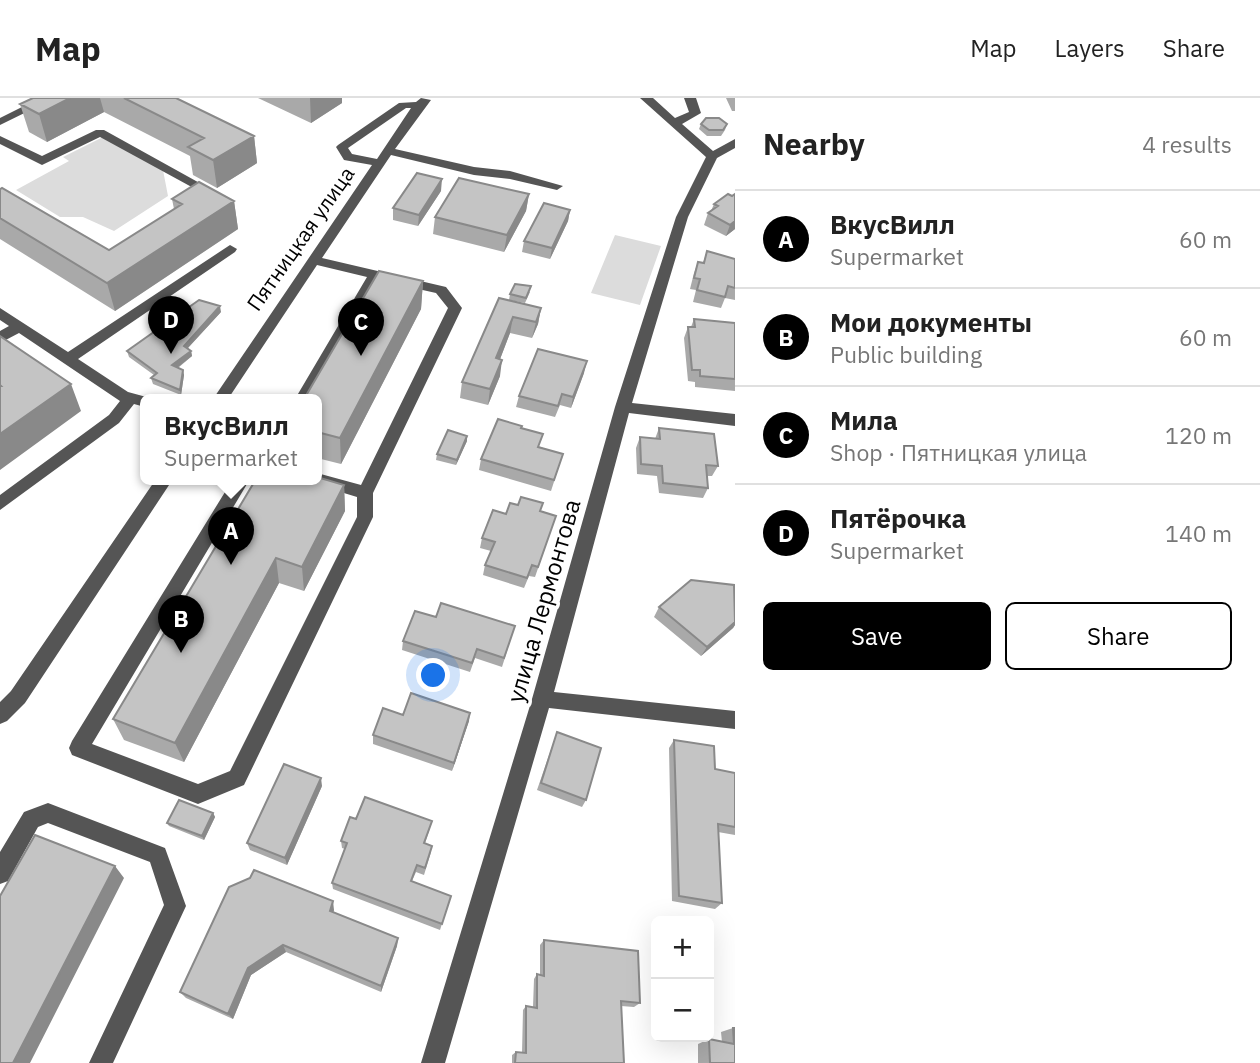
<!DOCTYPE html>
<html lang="en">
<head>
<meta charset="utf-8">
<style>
	body { margin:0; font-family:"IBM Plex Sans",sans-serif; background:#f6f6f6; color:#222 }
	.controls { position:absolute; right:21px; bottom:21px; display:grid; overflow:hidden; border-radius:10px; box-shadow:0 7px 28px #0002 }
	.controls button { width:63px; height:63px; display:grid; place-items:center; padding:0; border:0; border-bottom:2px solid #e0e0e0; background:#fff; color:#222; font:35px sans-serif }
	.you { position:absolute; left:434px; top:578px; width:24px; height:24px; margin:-18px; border:5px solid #fff; border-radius:50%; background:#1a73e8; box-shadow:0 0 0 10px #1a73e833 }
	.badge { display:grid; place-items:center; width:46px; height:46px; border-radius:50%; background:#000; color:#fff; font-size:23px; font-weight:700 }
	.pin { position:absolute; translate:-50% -58px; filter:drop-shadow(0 2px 4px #0008) }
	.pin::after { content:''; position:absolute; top:37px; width:24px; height:21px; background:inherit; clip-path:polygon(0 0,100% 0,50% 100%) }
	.popup { position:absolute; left:140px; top:296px; width:182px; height:91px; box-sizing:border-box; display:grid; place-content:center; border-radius:10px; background:#fff; filter:drop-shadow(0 2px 5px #0005); font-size:23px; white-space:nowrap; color:#767676 }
	.popup b { font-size:26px; color:#222 }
	.popup::after { content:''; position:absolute; left:50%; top:100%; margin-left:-14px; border:14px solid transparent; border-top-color:#fff }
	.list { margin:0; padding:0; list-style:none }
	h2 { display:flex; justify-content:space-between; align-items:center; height:91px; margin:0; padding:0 28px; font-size:30px }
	h2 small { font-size:23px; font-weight:400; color:#767676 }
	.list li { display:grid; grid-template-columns:46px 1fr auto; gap:21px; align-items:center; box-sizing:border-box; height:98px; padding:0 28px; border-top:2px solid #e0e0e0 }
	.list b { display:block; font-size:26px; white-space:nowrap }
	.list p { margin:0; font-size:23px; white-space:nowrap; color:#767676 }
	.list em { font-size:23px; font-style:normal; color:#767676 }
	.actions { display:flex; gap:14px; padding:21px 28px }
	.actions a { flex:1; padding:16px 0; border:2px solid #000; border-radius:10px; text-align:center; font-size:24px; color:#000 }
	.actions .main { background:#000; color:#fff }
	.map { position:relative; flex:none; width:735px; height:965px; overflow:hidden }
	header { display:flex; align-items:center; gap:42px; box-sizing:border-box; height:98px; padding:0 35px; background:#fff; border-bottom:2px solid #e0e0e0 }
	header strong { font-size:33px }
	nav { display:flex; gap:38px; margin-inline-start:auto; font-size:24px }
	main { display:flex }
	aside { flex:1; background:#fff }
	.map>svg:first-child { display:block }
	.green { fill:#dcdcdc }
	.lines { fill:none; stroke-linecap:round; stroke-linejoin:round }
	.minor { fill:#555; fill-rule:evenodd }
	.wall { fill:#a9a9a9 }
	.shaded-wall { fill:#898989 }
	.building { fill:#c4c4c4; stroke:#898989; stroke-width:2 }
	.labels { text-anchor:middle; stroke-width:7; stroke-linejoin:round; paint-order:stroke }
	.far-street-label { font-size:21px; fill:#000; stroke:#fff }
	.street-label { font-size:24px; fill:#000; stroke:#fff }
</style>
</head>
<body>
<header>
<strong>Map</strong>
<nav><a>Map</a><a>Layers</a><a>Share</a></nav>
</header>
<main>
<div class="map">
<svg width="735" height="965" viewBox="0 0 735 965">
	<rect width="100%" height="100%" fill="#fff"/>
	<path class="green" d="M103,39L163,72L168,98L114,133L83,119H60L16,92L69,63L63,59Z
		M615,137L661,148L640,207L591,195Z"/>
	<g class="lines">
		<path class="minor" d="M40,0H55L0,27V20Z
			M421,0L431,2L395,51L474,69L510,73L563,88L557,92L510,81L474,77L391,57L322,160L446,189L462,210L373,395V419L244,687L198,706L72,657L69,650L72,643L233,381H250L92,646L198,686L230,673L357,419V399L311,385L309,381H317V375L361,387L448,210L436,195L378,182L310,301H295L367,179L317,167L228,301H213L372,67L344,62L336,49L338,47L399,5L416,4ZM406,10H411L377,61L352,56L348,50Z
			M640,0H653L675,20L689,14L684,0H696L701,15L682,26L713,53L735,41V50L717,60L688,119L632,305L735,316V328L629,315L554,594L735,613V631L549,610L445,965H421L532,601L615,309L676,119L706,59Z
			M96,32H104L214,93L206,100H198L196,97L199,93L100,39L42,67L0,46V38L42,58Z
			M230,147L237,151L235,154L78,261L128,294L150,300L145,301V309L134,306L119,325L0,412V397L109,317L120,303L19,235L0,245V233L9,228L0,222V210L68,254Z
			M156,381H173L25,605L7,623L0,626V604L11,593Z
			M48,705L165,750L186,808L113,965H89L164,807L150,764L48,725L38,729L8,783L0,786V754L24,714Z"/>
	</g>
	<path class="wall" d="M31,0H176L254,38L257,65L217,90L193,77L190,58L104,14L47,44L29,34L20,6L32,1Z
		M258,0H342V5L311,25Z
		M726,0H735V13H732Z
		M701,26H727L725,32L721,38H707L699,31Z
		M0,91L109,152L174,111L172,101L234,103L238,131L115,213L0,141Z
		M441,93L418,128L393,122V110Z
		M529,96L526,113L504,154L433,136L435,119Z
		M735,96V131L726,138L704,127L708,115L711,113L714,106Z
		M570,112L568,123L550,161L522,154L524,143Z
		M707,153L735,161V202L725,200L721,210L693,204L696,192L690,191L694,175L698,164L703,165Z
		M423,183L421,211L341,366L317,360V301Z
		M530,194L525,205L509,202L510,196Z
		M499,200L541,210L538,226L532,240L510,235L500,261V278L488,307L460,300L462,284Z
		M221,214L188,250L191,253L192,258L178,270L184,277L181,297L153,286L151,280L154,277L129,259L127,253Z
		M694,221L735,225V293L695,289V284L688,283L684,240L688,229H691Z
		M584,275L571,310L560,307L555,319L516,309L519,298Z
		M659,330L718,368L712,378H707L708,390L703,400L659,395L657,378L637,376L636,350L640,339L655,341Z
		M522,331L540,349L563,356L551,393L479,372L481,361Z
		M467,338V343L456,367L436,362L437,356Z
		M344,387L345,413L304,493L279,485L184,664L124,642L113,621Z
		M541,414L556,418L535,479L529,478L524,490L483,477L485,467L491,453L480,450L482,440Z
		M735,493V527L733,530L701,558L654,519L659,509Z
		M436,519L515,528L502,569L475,560L470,574L402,552L403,543Z
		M403,617L469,623L452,673L373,646V637Z
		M557,634L586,702L582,709L537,692Z
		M674,642L715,671L735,675V737L718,734L722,805L715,811L672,803L669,650Z
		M322,688L287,767L250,752L247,745Z
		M213,715L215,719L204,742L169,728L167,725Z
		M356,721L430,730L425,745L431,754L424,777L416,774L412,783L451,798L440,832L333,791L332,785L345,751L342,750L341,743Z
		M250,780L334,812L333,814L398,840L397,848L381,894L286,854L251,877L233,921L186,900L180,894Z
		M544,842L640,905L634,909L621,908L624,965H512V957L516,954L522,955L523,912L526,908L533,909L534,881L537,876L540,877V847Z
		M733,930L735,965H698V946L709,941L722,944L721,934Z"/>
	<path class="shaded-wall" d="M70,0H100L104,14L47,44L39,16Z
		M310,0H342V5L311,25Z
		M254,38L257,65L217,90L213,62Z
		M442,81L441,93L418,128L419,117Z
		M529,96L526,113L504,154L507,137Z
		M234,103L238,131L115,213L107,185Z
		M570,112L568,123L550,161L552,150Z
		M735,123V131L726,138L730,127Z
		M423,183L421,211L341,366L340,340Z
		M220,208L221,214L185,253L184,248Z
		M541,210L538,226L532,240L536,224Z
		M513,219L510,235L494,277L496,260Z
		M191,253L192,258L173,273L172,267Z
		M502,262L500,278L488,307L490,291Z
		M587,263L584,275L571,310L573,299Z
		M183,272L184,277L181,297L180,292Z
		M71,286L81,313L0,372V336Z
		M467,338V343L456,367L457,362Z
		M344,387L345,413L304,493L302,469Z
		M276,460L279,485L184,664L175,645Z
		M735,524V527L733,530L701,558L707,549Z
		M470,615L469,623L452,673L454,665Z
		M321,680L322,688L287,767L285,760Z
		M213,715L215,719L204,742L202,738Z
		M115,768L124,780L30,965H13Z
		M333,803L334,812L331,821L330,813Z
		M398,840L397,848L381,894V888Z
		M283,847L286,854L251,877L233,921L228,916L248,870Z"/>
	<path class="building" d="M33,0H70L39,16L20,6Z
		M124,0H176L254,38L213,62L188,49L204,40Z
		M706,20H719L727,26L723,32H709L701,26Z
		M417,75L442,81L419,117L393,110Z
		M459,80L529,96L507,137L435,119Z
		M199,84L234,103L107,185L0,120V91L2,90L109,152L182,106L172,101Z
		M728,96L732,98L735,96V123L730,127L708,115L718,108L714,106Z
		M544,105L570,112L552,150L524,143Z
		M707,153L735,161V190L728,188L725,199L697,192L700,181L694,180L698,164L704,165Z
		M379,173L423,183L340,340L317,334V301H304Z
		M515,186L531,188L526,200L510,196Z
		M499,200L541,210L536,224L513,219L496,260L502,262L490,291L462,284Z
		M199,202L220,208L184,248L191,253L172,267L183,272L180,292L151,280L157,275L127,253Z
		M694,221L735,225V281L700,278V272H692L688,229H695Z
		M0,238L71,286L0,336V288H1L0,287Z
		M538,251L587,263L573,299L562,296L558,308L519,298Z
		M498,321L522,328L521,330L543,336L538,349L563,356L554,382L481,361Z
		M659,330L714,336L718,368L706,367L708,390L663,385L662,368L641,366L640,339L660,341Z
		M448,332L467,338L457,362L437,356Z
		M317,379L344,387L302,469L276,460L175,645L113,621L256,381H317Z
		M521,399L543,405L540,413L556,418L538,469L532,467L527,480L485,467L495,444L482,440L493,412L506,416L510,405L518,407Z
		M691,482L734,487L735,524L707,549L659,509Z
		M441,505L515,528L504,560L477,551L472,565L403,543L415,513L436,519Z
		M411,595L470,615L454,665L373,637L383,610L403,617Z
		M557,634L601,650L586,702L541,685Z
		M674,642L714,648L715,671L735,675V729L718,726L722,805L679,798Z
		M284,666L321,680L285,760L247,745Z
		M365,699L432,723L424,745L432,748L425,770L417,767L411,783L451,798L442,826L332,785L347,745L341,743L350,719L356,721Z
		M179,702L213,715L202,738L167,725Z
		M35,737L115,768L13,965H0V798Z
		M254,772L333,803L330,813L398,840L381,888L283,847L248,870L228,916L180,894L229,789L250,780Z
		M544,842L638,853L640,905L621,903L624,965H515L516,954L526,955V908L537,910V876L544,878Z
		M733,930H735V965H710L709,941L734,946Z"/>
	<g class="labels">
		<g class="far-street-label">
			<text transform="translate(301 141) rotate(-55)" y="7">Пятницкая улица</text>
		</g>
		<g class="street-label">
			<text transform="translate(544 503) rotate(-74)" y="8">улица Лермонтова</text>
		</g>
	</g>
</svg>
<div class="controls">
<button>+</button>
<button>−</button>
</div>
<div class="you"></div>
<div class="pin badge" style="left:231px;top:467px">A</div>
<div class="popup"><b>ВкусВилл</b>Supermarket</div>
<div class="pin badge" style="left:181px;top:555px">B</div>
<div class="pin badge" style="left:361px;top:258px">C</div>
<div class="pin badge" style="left:171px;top:256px">D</div>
</div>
<aside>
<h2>Nearby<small>4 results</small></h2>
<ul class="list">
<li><span class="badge">A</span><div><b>ВкусВилл</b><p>Supermarket</p></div><em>60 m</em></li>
<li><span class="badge">B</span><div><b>Мои документы</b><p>Public building</p></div><em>60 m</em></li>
<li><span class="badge">C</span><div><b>Мила</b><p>Shop · Пятницкая улица</p></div><em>120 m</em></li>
<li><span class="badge">D</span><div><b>Пятёрочка</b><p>Supermarket</p></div><em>140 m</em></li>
</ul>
<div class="actions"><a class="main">Save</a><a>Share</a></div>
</aside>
</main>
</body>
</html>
